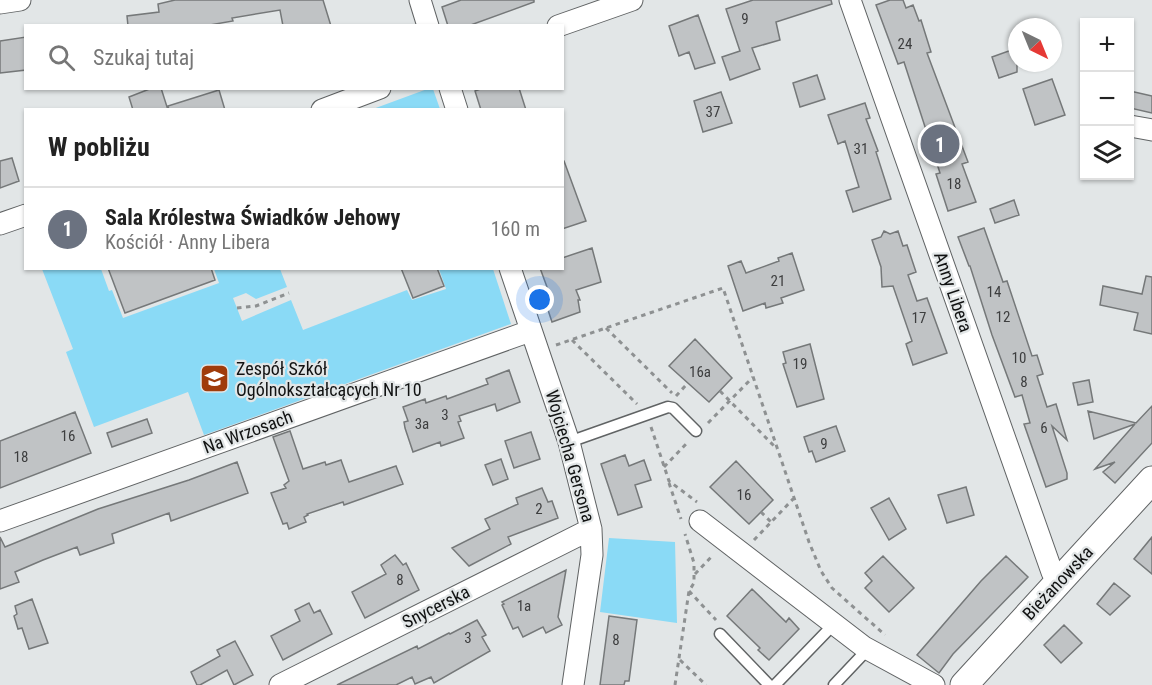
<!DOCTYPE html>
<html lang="pl">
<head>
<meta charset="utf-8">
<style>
	body { margin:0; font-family:"Roboto Condensed",sans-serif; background:#f6f6f6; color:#222 }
	.controls { position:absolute; right:18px; top:18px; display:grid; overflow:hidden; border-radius:0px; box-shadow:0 2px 4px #0004 }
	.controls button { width:54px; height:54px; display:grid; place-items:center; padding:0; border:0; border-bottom:2px solid #e0e0e0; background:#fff; color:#222; font:30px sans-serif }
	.compass { position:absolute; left:1008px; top:18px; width:54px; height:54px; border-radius:50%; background:#fff; box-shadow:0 2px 4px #0004; rotate:137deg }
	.you { position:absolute; left:540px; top:300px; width:21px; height:21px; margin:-15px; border:4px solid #fff; border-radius:50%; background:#1a73e8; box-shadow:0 0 0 9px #1a73e833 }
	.badge { display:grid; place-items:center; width:39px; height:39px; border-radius:50%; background:#a03c0b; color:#fff; font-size:20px; font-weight:700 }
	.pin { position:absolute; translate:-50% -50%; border:3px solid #fff; box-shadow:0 2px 6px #0006 }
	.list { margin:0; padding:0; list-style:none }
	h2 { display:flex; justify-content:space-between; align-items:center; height:78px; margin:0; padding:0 24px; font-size:26px }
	h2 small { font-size:20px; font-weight:400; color:#767676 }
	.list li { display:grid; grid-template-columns:39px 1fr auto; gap:18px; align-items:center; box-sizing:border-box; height:84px; padding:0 24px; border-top:2px solid #e0e0e0 }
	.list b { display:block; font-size:22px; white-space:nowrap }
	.list p { margin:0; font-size:20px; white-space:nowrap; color:#767676 }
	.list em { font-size:20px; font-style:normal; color:#767676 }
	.icon { flex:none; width:33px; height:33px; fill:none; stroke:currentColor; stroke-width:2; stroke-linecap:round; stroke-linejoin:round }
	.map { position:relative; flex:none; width:1152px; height:685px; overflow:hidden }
	.search { position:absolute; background:#fff; box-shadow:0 2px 4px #0004; left:24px; top:24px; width:540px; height:66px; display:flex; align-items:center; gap:15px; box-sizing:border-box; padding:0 21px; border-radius:0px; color:#767676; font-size:22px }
	.panel { position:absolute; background:#fff; box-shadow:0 2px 4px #0004; left:24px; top:108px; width:540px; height:162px; border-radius:0px }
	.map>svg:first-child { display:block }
	.green { fill:#8adaf6 }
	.building { fill:#c0c3c5; stroke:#757879; stroke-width:1.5 }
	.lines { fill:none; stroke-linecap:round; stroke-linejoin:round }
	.service-casing { stroke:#606364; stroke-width:13 }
	.minor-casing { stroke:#606364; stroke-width:23 }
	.tertiary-casing { stroke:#606364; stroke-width:29 }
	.path { stroke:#8e9192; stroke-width:3; stroke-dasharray:4.5 4.5; stroke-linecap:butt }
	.service { stroke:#fff; stroke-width:10 }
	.minor { stroke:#fff; stroke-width:21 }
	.tertiary { stroke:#fff; stroke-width:27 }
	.labels { text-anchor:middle; stroke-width:4.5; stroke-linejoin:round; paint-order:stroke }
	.number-label { font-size:15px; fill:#3d3e3f }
	.street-label { font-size:18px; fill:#111212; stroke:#e2e6e7 }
	.poi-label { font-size:18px; fill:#111212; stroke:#e2e6e7; text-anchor:start }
</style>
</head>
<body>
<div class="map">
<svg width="1152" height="685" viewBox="0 0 1152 685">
	<rect width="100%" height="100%" fill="#e2e6e7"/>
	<path class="green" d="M430,88L433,89L440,109H373Z
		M42,269H101L109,291L112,290L123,318L219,283L214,269H280L287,287L256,299L246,293L233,298L242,321L291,300L303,330L407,290L412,300L446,289L439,269H493L511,324L204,435L188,392L94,427L66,352L73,349Z
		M609,538L675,542L677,623L600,612Z"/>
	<path class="building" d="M175,0H323L331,26H283L280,10L232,18L233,21L204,26H128L127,16L159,12L158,4Z
		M461,0H534V2L468,26H448L442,7Z
		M753,0H831L832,4L776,22L780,40L752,48L760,69L730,80L722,57L740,51L726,9Z
		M890,0H903L906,8L913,5L919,21L921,20L931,52L927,53L968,162L962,164L976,202L948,211L936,174L940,173L904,62L898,64L876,5Z
		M698,15L715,63L695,69L689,52L679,56L669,26Z
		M26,37V70L0,73V41Z
		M1017,48V72L999,78L992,57Z
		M817,75L825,99L800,107L793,83Z
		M1052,79L1065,115L1035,125L1023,89Z
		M152,88H161L168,110H133L129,97Z
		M483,88H519L526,110H481L475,91Z
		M219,90L225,110H169L168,106Z
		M1130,91L1152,96V113L1130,108Z
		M721,92L732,123L703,132L694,101Z
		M865,103L870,118L866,119L878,151L876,152L891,199L853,212L846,191L859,187L845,141L838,144L828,115Z
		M12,158L19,181L0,188V161Z
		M562,161H564L586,221L562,229Z
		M1014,200L1019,215L995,223L990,209Z
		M984,228L1003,282L1007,281L1032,356L1037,355L1043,374L1037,376L1047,407L1056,404L1067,440L1052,426L1067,473V479L1046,487L1024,424L1030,423L1022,395L1015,397L992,335L970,266H969L958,237Z
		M884,231L890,234L898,231L903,246L907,245L916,272L908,275L917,301L927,298L947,353L913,365L906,344L912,341L893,286L882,287L881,267L872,240L881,237Z
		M592,248L601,282L576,290L580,300H578L580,312L552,322L541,289L547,287L540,268H562V258Z
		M792,253L804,290L781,298L783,303L766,308L765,303L743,311L728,266L741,261L746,273L779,261L778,258Z
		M108,268H211L215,280L125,313Z
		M401,268H437L444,286L413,298Z
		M1146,276L1152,277V334L1134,330L1138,313L1100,305L1103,286L1142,294Z
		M695,339L732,378L709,402L669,366Z
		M810,344L824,399L797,407L783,364L786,363L783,352Z
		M509,370L520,402L497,411L495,404L459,416L461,421L458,422L464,438L441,446L440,442L413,452L405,428L404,422L408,421L403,407L425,399L426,403L446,396L447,399L488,384L486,379Z
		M1089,380L1093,402L1078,405L1073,383Z
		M1152,406V443L1115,483L1103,472L1115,462L1095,469L1135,424L1094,439L1088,411L1136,423Z
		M75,412L91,453L0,488V441Z
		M147,419L152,433L112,447L107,433Z
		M836,426L845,451L816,462L812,451L809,452L804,437Z
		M290,431L303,469L325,462L326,465L341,460L349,482L396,466L403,484L344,505L343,502L307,514L308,515L304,517L306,522L289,529L287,523L283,524L271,493L286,488L284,485L289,481L273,437Z
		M531,432L540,459L514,468L505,441Z
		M625,455L629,466L644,460L651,480L635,485L642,507L618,515L601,464Z
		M501,459L508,479L493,485L485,465Z
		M736,461L773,500L749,524L710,487Z
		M237,462L248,493L171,521L169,513L112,534L114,543L80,555L77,547L43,560L15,572L19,582L0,589V537L5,547L98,509L189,480Z
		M966,487L974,515L947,523L938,495Z
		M542,488L548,502L552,501L558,518L508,537L511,544L469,566L452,548L490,529L485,519L518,504L516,498Z
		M889,498L906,529L889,540L871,508Z
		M1152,537V574L1134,559Z
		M395,555L403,565L406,563L419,590L365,618L352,592L386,574L381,565Z
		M883,556L914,588L889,612L865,588L872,581L865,573Z
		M1006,556L1028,577L953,654L939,673L917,655L981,581Z
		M566,570L558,617L562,625L546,633L543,627L523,637L518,627L513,629L502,605L504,604L502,602Z
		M1114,583L1130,596L1110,615L1097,604Z
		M752,589L786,622L789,618L799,629L769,660L758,650L760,648L727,616Z
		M32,599L48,643L29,649L22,628L18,629L14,616L17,614L15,606Z
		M309,603L314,613L320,610L332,634L283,660L271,636L300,621L295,610Z
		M609,616L637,620L629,681H625L624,685H600Z
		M477,620L486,635L482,637L490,651L434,683L431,677L415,684L412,677L396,685H337L417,646L418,649L449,633L450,634Z
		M1064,625L1082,643L1061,663L1044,645Z
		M235,641L253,675L234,685L227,670L200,685H197L191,672L220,656L217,650Z"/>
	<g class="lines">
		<defs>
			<path id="service" d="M569,442L668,407L673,408L696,431
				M720,634L769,685
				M775,685L834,624
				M834,685L868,649"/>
			<path id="minor" d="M420,0L428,26
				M850,0L1052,572L1058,582
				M0,3L20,0
				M558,26L632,0
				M450,88L457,110
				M322,110L380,88
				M1130,126L1152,130
				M0,224L26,215
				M510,268L569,442L591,529L592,555L573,685
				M0,521L530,331
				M700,521L864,647L934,685
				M280,685L591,529"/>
			<path id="tertiary" d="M964,685L1152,480"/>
		</defs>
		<use href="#service" class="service-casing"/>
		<use href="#minor" class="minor-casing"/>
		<use href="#tertiary" class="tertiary-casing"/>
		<path class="path" d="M237,308L256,306L289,293
			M606,328L672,393
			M572,340L637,404
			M556,345L723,288L809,542L821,571L832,588L885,635
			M720,391L777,449
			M676,396L687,384
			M708,423L753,377
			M651,427L669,481L697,502
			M664,467L688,442
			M669,483L681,519
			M761,512L771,522
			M754,540L794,498
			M695,574L713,555
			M689,591L716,620
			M680,660L706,685
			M675,685L689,591L694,583V563L685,534"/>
		<use href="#service" class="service"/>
		<use href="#minor" class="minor"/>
		<use href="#tertiary" class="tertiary"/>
	</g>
	<defs>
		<symbol id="school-square" viewBox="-11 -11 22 22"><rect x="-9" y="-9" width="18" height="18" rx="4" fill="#a03c0b" stroke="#e2e6e7"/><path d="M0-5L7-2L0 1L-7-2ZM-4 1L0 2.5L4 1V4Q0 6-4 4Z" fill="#fff"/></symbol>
	</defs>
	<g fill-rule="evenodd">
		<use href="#school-square" x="198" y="362" width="33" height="33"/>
	</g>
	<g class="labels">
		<g class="number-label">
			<text x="745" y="24">9</text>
			<text x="905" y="49">24</text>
			<text x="713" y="117">37</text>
			<text x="861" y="154">31</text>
			<text x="954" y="189">18</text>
			<text x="778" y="286">21</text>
			<text x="994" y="297">14</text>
			<text x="1003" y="322">12</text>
			<text x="919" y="323">17</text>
			<text x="1019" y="363">10</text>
			<text x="800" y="369">19</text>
			<text x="700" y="377">16a</text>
			<text x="1024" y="387">8</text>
			<text x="445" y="420">3</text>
			<text x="422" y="429">3a</text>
			<text x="1044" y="433">6</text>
			<text x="68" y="441">16</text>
			<text x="824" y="449">9</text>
			<text x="21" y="462">18</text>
			<text x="744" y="500">16</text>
			<text x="539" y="514">2</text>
			<text x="400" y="585">8</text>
			<text x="524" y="611">1a</text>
			<text x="468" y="643">3</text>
			<text x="616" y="645">8</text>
		</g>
		<g class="street-label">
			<text transform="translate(953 292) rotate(71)" y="6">Anny Libera</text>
			<text transform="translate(248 432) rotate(-20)" y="6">Na Wrzosach</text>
			<text transform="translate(570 456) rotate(74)" y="6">Wojciecha Gersona</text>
			<text transform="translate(1058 583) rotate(-47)" y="6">Bieżanowska</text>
			<text transform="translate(436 607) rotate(-27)" y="6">Snycerska</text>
		</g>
		<g class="poi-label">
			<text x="236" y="375">Zespół Szkół<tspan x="236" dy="21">Ogólnokształcących Nr 10</tspan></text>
		</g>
	</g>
</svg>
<div class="controls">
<button>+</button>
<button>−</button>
<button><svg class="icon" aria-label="layers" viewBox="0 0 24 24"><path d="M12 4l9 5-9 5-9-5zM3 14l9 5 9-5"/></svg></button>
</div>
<svg class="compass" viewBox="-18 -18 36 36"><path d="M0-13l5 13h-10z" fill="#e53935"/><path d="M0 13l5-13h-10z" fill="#767676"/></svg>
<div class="you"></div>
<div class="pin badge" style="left:940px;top:144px;background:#6b7280">1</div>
<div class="search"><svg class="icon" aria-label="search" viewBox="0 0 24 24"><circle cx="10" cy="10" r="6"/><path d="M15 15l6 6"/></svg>Szukaj tutaj</div>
<section class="panel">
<h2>W pobliżu<small></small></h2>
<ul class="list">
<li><span class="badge" style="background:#6b7280">1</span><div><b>Sala Królestwa Świadków Jehowy</b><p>Kościół · Anny Libera</p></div><em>160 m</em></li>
</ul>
</section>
</div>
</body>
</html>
